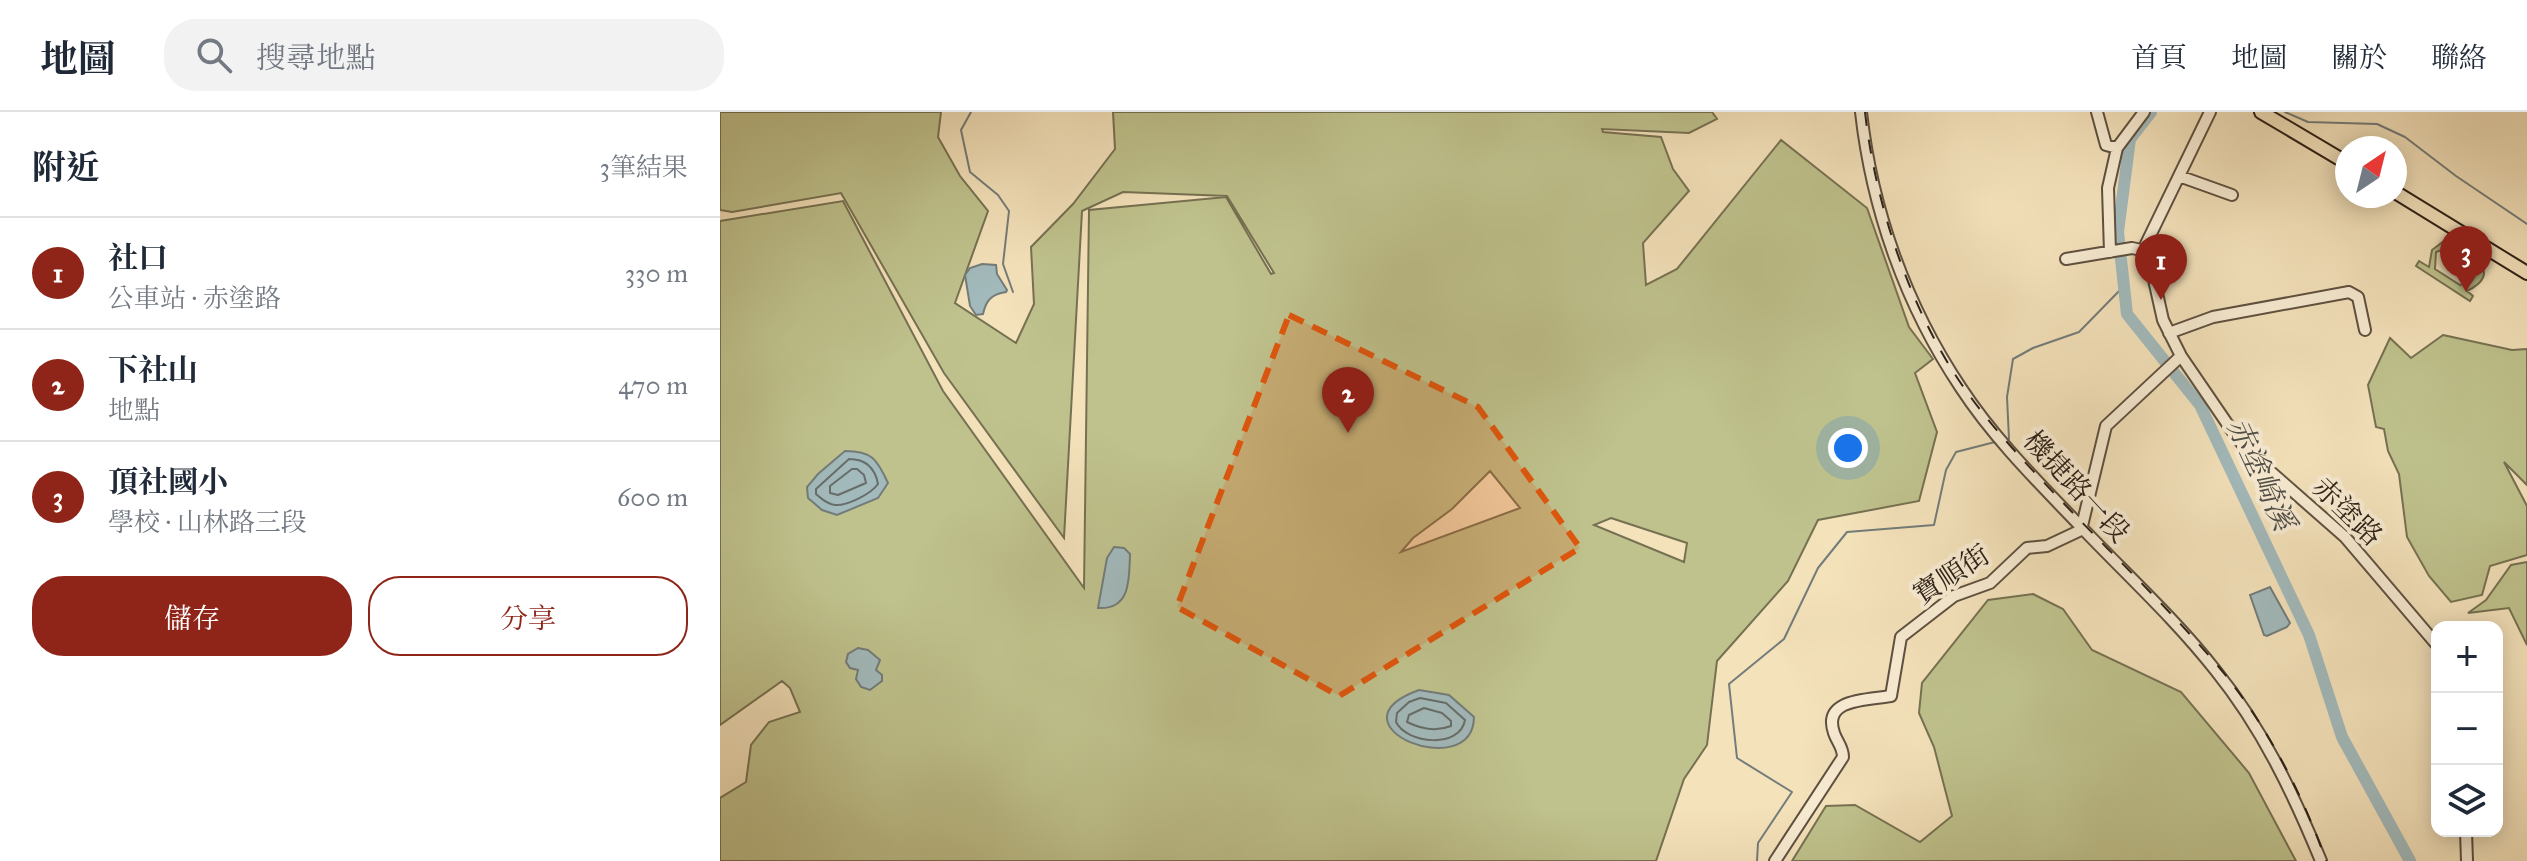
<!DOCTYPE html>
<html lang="zh-TW">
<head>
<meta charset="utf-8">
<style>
	body { margin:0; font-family:"IM FELL Great Primer","Noto Serif TC",serif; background:#f2f2f3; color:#1f2937 }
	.controls { position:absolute; right:24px; bottom:24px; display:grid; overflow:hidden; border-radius:16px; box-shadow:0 4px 20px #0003 }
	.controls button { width:72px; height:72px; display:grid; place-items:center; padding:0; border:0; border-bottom:2px solid #e0e1e3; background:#fff; color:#1f2937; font:40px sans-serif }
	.compass { position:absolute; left:1615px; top:24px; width:72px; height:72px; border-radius:50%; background:#fff; box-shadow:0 4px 20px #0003; rotate:35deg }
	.you { position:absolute; left:1128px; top:336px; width:28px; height:28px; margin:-20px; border:6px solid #fff; border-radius:50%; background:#1a73e8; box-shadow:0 0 0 12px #1a73e833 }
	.badge { display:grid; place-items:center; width:52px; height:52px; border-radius:50%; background:#8f2418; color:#fff; font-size:26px; font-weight:700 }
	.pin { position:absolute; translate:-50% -66px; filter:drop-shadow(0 2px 4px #0008) }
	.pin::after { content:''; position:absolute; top:42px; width:28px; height:24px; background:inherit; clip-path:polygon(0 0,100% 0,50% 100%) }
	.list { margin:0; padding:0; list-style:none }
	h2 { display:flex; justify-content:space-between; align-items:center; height:104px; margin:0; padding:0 32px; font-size:34px }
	h2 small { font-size:26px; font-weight:400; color:#747a83 }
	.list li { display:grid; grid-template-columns:52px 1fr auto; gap:24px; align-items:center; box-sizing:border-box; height:112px; padding:0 32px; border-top:2px solid #e0e1e3 }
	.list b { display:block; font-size:30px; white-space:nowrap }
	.list p { margin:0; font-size:26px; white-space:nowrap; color:#747a83 }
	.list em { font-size:26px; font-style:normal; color:#747a83 }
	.actions { display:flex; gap:16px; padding:24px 32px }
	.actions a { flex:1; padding:18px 0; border:2px solid #8f2418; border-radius:32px; text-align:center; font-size:28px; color:#8f2418 }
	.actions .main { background:#8f2418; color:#fff }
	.icon { flex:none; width:44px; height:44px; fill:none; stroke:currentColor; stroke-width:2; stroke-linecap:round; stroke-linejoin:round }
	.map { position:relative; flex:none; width:1807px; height:749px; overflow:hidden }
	header { display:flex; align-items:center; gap:48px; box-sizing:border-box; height:112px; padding:0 40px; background:#fff; border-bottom:2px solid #e0e1e3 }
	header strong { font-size:38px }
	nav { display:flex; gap:44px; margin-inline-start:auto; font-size:28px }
	.search { width:560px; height:72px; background:#f2f2f3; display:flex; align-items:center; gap:20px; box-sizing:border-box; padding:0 28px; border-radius:32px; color:#747a83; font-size:30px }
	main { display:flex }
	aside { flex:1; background:#fff }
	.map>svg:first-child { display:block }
	.green { fill:#bfc28d; stroke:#767152; stroke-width:2; fill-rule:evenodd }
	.water { fill:#a2babc; stroke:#737c7a; stroke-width:2 }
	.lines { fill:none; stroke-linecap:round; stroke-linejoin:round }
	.shore { stroke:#676d6a; stroke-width:2 }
	.stream { stroke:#737c7a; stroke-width:2 }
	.river { stroke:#a2babc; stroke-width:12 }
	.minor-casing { stroke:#5e5040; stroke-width:14 }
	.major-casing { stroke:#2c2017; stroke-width:16 }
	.minor { stroke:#f8ecd3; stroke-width:10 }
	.major { stroke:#f4e2bb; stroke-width:12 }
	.rail { stroke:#2c2017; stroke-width:2; stroke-dasharray:14 14; stroke-linecap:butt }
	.marked { fill:#df560d; fill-opacity:0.2; stroke:#df560d; stroke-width:6; stroke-dasharray:16 10; stroke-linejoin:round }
	.labels { text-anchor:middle; stroke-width:8; stroke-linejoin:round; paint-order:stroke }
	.street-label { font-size:28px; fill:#2c2017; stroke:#f8ecd3 }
	.water-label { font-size:30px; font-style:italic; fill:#4f4e49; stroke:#f8ecd3 }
</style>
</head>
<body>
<header>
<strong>地圖</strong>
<div class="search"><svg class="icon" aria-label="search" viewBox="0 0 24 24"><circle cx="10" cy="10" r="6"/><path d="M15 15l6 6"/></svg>搜尋地點</div>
<nav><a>首頁</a><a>地圖</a><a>關於</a><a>聯絡</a></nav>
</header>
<main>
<aside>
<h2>附近<small>3筆結果</small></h2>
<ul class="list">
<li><span class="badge">1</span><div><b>社口</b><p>公車站 · 赤塗路</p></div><em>330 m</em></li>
<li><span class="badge">2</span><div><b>下社山</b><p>地點</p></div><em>470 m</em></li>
<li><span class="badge">3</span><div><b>頂社國小</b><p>學校 · 山林路三段</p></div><em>600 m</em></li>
</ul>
<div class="actions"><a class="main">儲存</a><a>分享</a></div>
</aside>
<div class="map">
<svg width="1807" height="749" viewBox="0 0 1807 749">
	<rect width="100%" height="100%" fill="#f4e2bb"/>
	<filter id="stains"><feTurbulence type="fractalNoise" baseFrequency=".0025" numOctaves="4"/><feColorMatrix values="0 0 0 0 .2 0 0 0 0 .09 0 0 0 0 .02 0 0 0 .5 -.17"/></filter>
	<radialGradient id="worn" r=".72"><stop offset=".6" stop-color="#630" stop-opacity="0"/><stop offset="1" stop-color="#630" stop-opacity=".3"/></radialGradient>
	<path class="green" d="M0,0H221L218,25L240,64L268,99L235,191L296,231L314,192L311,135L353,92L395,37L393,0H992L997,7L969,21L882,17L883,20L941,25L953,57L969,79L923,131L926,173L957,157L1061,28L1147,96L1189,215L1213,247L1195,261L1217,320L1199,389L1098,408L1068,469L997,549L987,633L964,667L936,749H0V686L26,670L31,633L49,610L80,600L70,576L62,569L0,613V109L123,89L223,279L364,476L369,98L506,85L551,162L554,161L507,84L403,80L362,99L344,426L224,261L121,81L12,100L0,98ZM770,359L800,396L681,440L693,426L732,397ZM891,406L967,431L964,450L874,413Z
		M1732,128C1752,141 1784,161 1747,179L1753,184L1750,189L1696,154L1699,149L1709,155L1712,138L1724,129ZM1730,135L1754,150L1756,162L1751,170L1740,173L1715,157L1716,140Z
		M1723,223L1792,238L1807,237V373L1784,350L1807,394V443L1770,454L1762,483L1731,490L1709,464L1687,425L1679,362L1668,339L1664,317L1656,315L1648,273L1670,226L1691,246Z
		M1807,450V533L1789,496L1748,501L1766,488L1791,453Z
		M1313,482L1343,497L1372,538L1461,580L1529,661L1576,749H1072L1106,694L1135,693L1200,730L1232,704L1214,635L1199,601L1202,571L1268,488Z"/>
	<path class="water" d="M262,152L276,153L277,162L287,178L286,180C272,182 266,188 263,202L256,203L250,194L245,163L250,156Z
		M125,339C152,339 157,347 168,371L158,386L117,403L102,398L88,386L87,375L98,362Z
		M394,435L404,436L410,442C409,467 411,498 378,496L387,446Z
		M1550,475L1570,511L1567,515L1547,524L1544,523L1530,483Z
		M138,536L148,538L160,548L156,558L162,563V569L150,578L141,575L136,567L138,558L130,556L126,550L128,542Z
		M699,578L729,583L754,605C753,673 603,613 699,578Z"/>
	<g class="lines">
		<path class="shore" d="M129,347C145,347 155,356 158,372C151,382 127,394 115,393C107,392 102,387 96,382V377Z
			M132,357H137L144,363L146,371L118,383L110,381V374Z
			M700,586L726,591L745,608C740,637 687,632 676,610L677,601L689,590Z
			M704,596L722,601L731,609V614C716,620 701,617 687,610L689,603Z"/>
		<path class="stream" d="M251,0L241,18L250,60L278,83L289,99L283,152L293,180
			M1565,0L1588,10L1657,12L1685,25L1736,64L1807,112
			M1285,327H1289L1287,285L1293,247L1313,236L1359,220L1404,174
			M1037,749L1038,731L1072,680L1017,646L1009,572L1064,527L1098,456L1127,420L1214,413L1226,358L1236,340L1275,330"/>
		<path class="river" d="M1431,0L1410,27L1398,120L1407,202L1480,293L1589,523L1622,625L1690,749"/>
		<defs>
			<path id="minor" d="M1141,0C1152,98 1186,194 1241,276C1275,328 1321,373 1364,418C1408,464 1456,508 1496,559C1542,616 1573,681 1601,749
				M1377,0L1386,33L1397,36L1388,76L1390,140
				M1490,0L1426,132L1443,208L1461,244L1517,326L1535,346L1625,425L1717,533
				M1397,36L1424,0
				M1459,64L1512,83
				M1346,147L1412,136L1426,139
				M1449,221L1493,205L1629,180L1638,185L1645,218
				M1746,719L1747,749
				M1055,749L1123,645C1123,635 1117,630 1114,621C1102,586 1148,588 1171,584L1181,525L1234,484L1270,471L1307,436L1327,434L1361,418L1386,314L1461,244"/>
			<path id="major" d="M1541,0L1627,51
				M1675,80L1807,161"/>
		</defs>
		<use href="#minor" class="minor-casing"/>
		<use href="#major" class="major-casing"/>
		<use href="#minor" class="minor"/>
		<use href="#major" class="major"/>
		<path class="rail" d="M1145,0C1155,90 1188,191 1238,267C1270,315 1312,358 1352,400C1401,451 1452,500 1498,554C1545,610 1582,680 1606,749"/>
	</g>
	<path class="marked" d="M569,203L758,295L860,436L619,584L457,495Z"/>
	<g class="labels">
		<g class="street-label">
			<text transform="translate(1357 374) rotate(47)" y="10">機捷路一段</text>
			<text transform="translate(1628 399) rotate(44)" y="10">赤塗路</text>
			<text transform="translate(1231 462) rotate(-33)" y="10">寶順街</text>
		</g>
		<g class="water-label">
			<text transform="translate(1541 362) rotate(65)" y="10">赤塗崎溪</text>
		</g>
	</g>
	<rect width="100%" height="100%" filter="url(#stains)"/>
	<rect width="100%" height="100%" fill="url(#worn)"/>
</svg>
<div class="controls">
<button>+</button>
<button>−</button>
<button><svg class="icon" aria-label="layers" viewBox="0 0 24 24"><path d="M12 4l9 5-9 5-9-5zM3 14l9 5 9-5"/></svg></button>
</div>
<svg class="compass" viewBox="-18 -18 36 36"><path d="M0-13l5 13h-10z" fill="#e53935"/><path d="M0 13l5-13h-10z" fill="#747a83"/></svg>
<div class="you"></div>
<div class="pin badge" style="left:1441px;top:188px">1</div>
<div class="pin badge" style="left:628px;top:321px">2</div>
<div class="pin badge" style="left:1746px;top:180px">3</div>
</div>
</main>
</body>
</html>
